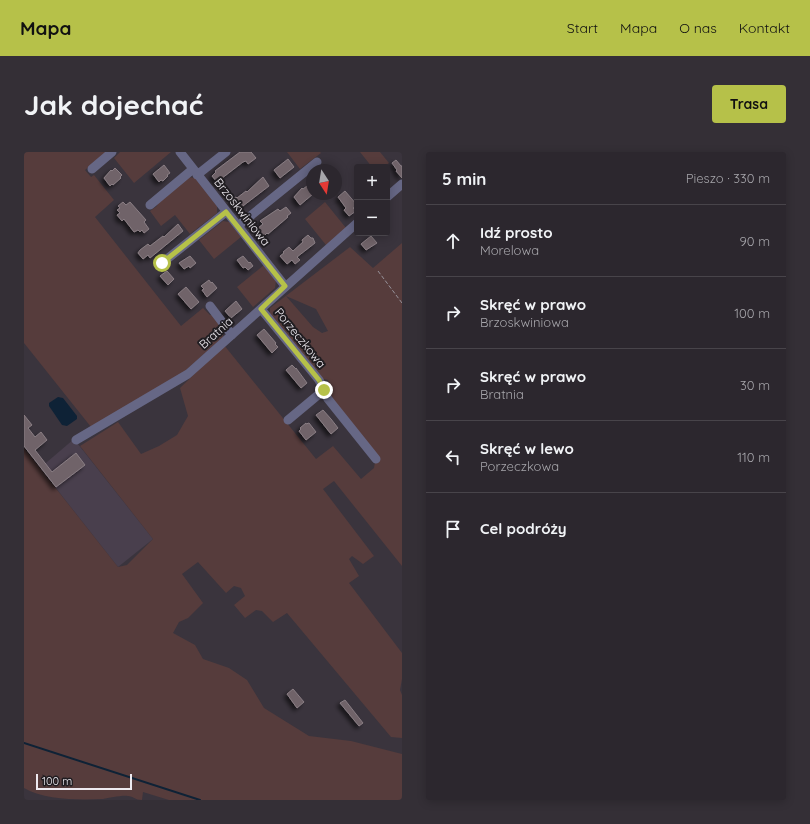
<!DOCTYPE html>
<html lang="pl">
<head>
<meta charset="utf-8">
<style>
	body { margin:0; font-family:Quicksand,sans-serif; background:#342f36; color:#f1f3f6 }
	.controls { position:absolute; right:12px; top:12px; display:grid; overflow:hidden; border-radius:4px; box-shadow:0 2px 10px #0003 }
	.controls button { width:36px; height:36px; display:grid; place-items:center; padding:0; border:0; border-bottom:1px solid #48444a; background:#2c272e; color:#f1f3f6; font:20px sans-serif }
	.compass { position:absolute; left:282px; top:12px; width:36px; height:36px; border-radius:50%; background:#2c272e; box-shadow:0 2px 10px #0003; rotate:168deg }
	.scale { position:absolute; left:12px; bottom:10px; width:96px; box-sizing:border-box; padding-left:4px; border:2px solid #ede9ef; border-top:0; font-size:11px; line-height:14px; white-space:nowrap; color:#ede9ef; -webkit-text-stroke:3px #201d21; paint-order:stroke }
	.stop { position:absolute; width:12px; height:12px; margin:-9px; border:3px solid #b6c149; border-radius:50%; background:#fff }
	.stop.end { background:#b6c149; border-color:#fff; box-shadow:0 1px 4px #0008 }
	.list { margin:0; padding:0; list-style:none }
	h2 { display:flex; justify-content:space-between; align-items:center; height:52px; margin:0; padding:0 16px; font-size:17px }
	h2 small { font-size:13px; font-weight:400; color:#a6a5aa }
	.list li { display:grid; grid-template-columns:26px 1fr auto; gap:12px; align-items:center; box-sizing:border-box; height:72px; padding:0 16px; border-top:1px solid #48444a }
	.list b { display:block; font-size:15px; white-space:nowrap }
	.list p { margin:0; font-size:13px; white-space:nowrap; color:#a6a5aa }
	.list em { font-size:13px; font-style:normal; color:#a6a5aa }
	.icon { flex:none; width:22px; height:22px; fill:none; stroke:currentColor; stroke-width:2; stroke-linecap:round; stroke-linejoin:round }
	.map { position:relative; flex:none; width:378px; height:648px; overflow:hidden; border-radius:4px }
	header { display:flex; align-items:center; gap:24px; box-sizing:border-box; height:56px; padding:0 20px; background:#b6c149; color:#111 }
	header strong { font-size:19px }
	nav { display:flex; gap:22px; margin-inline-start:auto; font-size:14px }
	.intro { display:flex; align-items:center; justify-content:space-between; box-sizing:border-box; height:96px; padding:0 24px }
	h1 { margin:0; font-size:28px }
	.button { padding:10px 18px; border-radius:4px; background:#b6c149; color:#111; font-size:14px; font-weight:700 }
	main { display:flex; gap:24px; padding:0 24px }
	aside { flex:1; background:#2c272e; border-radius:4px; box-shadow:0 2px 10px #0003 }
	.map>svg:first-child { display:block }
	.built { fill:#493f4d }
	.green { fill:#563c3c; fill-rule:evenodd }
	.water { fill:#0e2236 }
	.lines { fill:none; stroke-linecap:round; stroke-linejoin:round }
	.stream { stroke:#0e2236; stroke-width:2 }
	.building { fill:#6f6369; stroke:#8a7e84; filter:url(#shadow) }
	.path { stroke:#97929a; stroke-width:1; stroke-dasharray:4 2; stroke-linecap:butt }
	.minor { stroke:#666785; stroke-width:9 }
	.route { stroke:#b6c149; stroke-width:5 }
	.labels { text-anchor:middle; stroke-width:4; stroke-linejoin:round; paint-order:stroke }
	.street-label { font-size:12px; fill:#ede9ef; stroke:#201d21 }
</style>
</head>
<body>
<header>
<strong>Mapa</strong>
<nav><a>Start</a><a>Mapa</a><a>O nas</a><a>Kontakt</a></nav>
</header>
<div class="intro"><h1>Jak dojechać</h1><a class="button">Trasa</a></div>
<main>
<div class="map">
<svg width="378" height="648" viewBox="0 0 378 648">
	<defs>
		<filter id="shadow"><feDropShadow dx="-3" dy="3" stdDeviation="2" flood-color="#0009"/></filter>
	</defs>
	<rect width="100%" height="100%" fill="#3a343d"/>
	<path class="built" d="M50,287L129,387L94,415L16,316Z"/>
	<path class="green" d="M0,0H82L61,18L67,25L70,23L90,48L71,65L157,174L179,156L186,163H190L199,175V185L160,220L67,275L0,191Z
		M96,0H147L110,31L90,6Z
		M263,0H296L297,1L276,17Z
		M336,0H356L365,11L360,15H348Z
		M164,25L171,26L193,54V61L166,82L151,63L137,74L126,59L133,54L134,50Z
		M301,50L322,76L302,93L281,67Z
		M199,69L205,70L217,85L190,107L175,88Z
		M378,91V414L310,329L299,337L350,404L339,412L328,404L325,407L335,424L325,431L378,501V527L376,538L378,543V586L367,585L263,461L249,470L238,459L232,458L221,466L210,453L221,444L217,436L210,434L202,441L174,410L158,422L179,451L164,466L155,470L149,481L171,493L179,507L205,516L223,528L240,556L285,584L327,589L378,602V648H145L119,640L118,648C111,648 109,644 104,644C98,643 85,646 79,647C53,648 21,648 0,636V296L94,415L103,413L129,387L56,294L94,270L117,302L135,294L153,283L164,264L156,236L200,193L292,307L309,294L337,327L350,316L351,310L306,246L307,239L304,228L298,227L246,163V156L326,95L349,116ZM262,144L292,157L304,179L298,181L289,175Z
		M240,113L252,129L251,136L229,155L213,135Z"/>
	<path class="water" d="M34,245L39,246L53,264V267L43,274L38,273L25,254V251Z"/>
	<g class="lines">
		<path class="stream" d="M0,591L176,648"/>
	</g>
	<path class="building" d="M216,0H227L232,6L224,12L222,9L219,10L193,30L188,24L192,20L191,19Z
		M264,7L270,15L256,26L250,18Z
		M372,8L377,14H378V26L372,19L373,18L368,11Z
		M140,13L146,21L143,23L144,24L139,29L137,28L135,30L129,22Z
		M91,16L98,23L96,25L97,26L89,33L88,32L86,34L80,26L87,18L88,19Z
		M239,25L245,34L215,57L207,48L212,45L213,46L222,39L223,40Z
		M283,34L289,42L276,53L270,45L278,36L279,37Z
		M321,39L333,53L329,56L332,59L325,64L320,58L322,56L314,45Z
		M99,50L102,53L106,50L122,68L120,70L125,77L120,81L118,78L116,80L114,78L110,80L100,67L98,69L93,63L96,61L93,58L96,56L94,54Z
		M262,55L267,61L263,64L264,65L244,82L243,81L239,85L233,77L239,72L236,69L254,57L256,59Z
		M154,72L159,79L126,106L124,103L119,107L114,101L116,98L124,92L126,94L139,84L140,85Z
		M284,83L287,86H289L291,91L273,105L276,108L271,112L268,108L263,112L256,104L260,101L259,100L265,95L269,99L279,90L278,88Z
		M347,84L353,91L342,98L337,92Z
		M166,104L172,111L166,116L165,114L160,117L155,111Z
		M219,104L225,111L226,110L229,114L224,118L221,115L219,116L213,108Z
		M143,119L150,127L144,133L136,124Z
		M185,128L187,131L188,130L193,136L183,145L178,138L180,137L177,134Z
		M162,135L175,150L167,157L154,142Z
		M212,149L218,157L207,166L201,159Z
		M240,177L252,191L251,192L254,195L248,201L233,183Z
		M268,213L272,217V216L283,231L277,236L262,218Z
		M299,258L307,267L314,276L307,282L292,263Z
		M0,263L8,273L4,276L11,285L17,280L23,288L11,298L28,320L52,301L61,313L32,335L0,294Z
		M282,271V272L285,271L292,280L282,288L275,279L277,277L276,276Z
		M269,537L280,550L273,556L263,542Z
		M321,548L339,571L335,574L316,551Z"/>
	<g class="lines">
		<path class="path" d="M354,119L378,151"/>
		<path class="minor" d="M156,0L261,134
			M68,17L88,0
			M173,23L202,0
			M363,45L378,32
			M126,53L169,17
			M214,74L293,10
			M138,111L202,60
			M186,154L208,183
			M237,157L295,228L304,247L352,307
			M264,268L300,238
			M52,288L164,222L333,71"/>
	</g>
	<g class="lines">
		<path class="route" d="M138,111L202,60L261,134L237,157L295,228L300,238"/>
	</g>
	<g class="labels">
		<g class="street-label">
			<text transform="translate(218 60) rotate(52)" y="4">Brzoskwiniowa</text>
			<text transform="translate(192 181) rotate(-42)" y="4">Bratnia</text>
			<text transform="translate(276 186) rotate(51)" y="4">Porzeczkowa</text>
		</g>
	</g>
</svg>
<div class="controls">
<button>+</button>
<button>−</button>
</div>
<svg class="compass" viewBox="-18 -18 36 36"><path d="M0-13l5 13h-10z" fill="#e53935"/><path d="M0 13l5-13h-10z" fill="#a6a5aa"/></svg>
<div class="scale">100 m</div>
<div class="stop" style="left:138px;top:111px"></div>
<div class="stop end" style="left:300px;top:238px"></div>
</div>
<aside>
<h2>5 min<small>Pieszo · 330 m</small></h2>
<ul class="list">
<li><svg class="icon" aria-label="ahead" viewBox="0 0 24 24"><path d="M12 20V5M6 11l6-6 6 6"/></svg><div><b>Idź prosto</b><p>Morelowa</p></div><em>90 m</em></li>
<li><svg class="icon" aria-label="right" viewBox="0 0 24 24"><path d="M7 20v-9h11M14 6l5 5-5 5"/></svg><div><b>Skręć w prawo</b><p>Brzoskwiniowa</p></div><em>100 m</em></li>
<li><svg class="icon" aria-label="right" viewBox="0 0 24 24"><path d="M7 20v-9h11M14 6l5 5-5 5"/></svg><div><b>Skręć w prawo</b><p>Bratnia</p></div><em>30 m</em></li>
<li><svg class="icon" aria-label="left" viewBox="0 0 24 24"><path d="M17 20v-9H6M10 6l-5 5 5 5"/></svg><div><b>Skręć w lewo</b><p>Porzeczkowa</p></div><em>110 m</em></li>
<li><svg class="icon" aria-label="arrive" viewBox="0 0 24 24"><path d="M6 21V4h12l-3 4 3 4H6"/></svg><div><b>Cel podróży</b></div></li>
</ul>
</aside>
</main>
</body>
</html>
